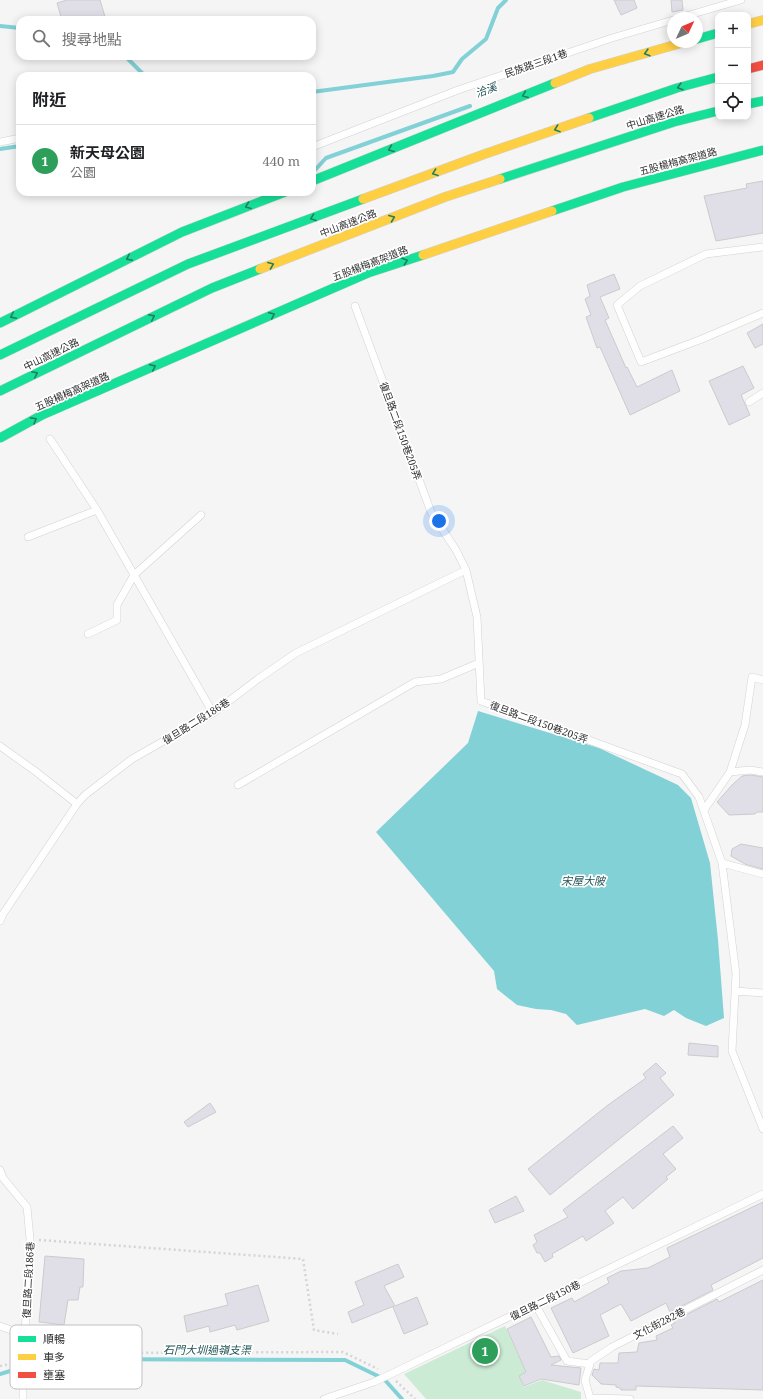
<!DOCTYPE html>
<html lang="zh-TW">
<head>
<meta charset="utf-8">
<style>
	body { margin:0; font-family:"Noto Serif","Noto Sans TC",serif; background:#f6f6f6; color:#202124 }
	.controls { position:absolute; right:12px; top:12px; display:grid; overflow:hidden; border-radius:8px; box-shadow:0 2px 10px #0003 }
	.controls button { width:36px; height:36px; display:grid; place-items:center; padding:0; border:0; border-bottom:1px solid #e0e0e0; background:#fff; color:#202124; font:20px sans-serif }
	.compass { position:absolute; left:667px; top:12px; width:36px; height:36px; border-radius:50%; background:#fff; box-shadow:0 2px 10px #0003; rotate:46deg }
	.you { position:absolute; left:439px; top:521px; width:14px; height:14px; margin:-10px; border:3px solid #fff; border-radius:50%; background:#1a73e8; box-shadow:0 0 0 6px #1a73e833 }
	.badge { display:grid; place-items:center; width:26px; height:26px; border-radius:50%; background:#747475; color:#fff; font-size:13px; font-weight:700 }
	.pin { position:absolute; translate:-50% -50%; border:2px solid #fff; box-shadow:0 1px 4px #0006 }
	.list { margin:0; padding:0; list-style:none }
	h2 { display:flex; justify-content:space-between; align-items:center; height:52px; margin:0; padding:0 16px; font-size:17px }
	h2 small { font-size:13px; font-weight:400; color:#757577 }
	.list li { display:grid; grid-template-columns:26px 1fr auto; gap:12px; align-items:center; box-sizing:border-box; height:72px; padding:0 16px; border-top:1px solid #e0e0e0 }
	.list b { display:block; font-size:15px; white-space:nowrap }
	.list p { margin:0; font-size:13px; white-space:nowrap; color:#757577 }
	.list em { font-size:13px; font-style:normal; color:#757577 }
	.icon { flex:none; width:22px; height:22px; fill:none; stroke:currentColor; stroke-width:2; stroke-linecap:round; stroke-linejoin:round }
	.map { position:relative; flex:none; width:763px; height:1399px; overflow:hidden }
	.search { position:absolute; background:#fff; box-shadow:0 2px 10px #0003; left:16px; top:16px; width:300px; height:44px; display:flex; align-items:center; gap:10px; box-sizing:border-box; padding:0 14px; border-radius:12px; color:#757577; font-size:15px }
	.panel { position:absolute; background:#fff; box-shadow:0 2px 10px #0003; left:16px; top:72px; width:300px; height:124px; border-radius:12px }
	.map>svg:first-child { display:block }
	.green { fill:#ccebd5 }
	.water { fill:#81d1d6 }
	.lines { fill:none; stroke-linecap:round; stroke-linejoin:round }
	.stream { stroke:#81d1d6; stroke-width:4 }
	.building { fill:#e0dfe8; stroke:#cbcbcc }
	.lane-casing { stroke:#d2d2d3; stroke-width:8 }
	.fast-casing { stroke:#d1d1d2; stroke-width:10 }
	.slow-casing { stroke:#d1d1d2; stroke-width:10 }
	.jam-casing { stroke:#d1d1d2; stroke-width:10 }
	.path { stroke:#d4d4d5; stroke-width:2.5; stroke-dasharray:2 3; stroke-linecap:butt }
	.lane { stroke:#fefefe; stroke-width:7 }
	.fast { stroke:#16e098; stroke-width:9 }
	.slow { stroke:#ffcf43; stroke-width:9 }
	.jam { stroke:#f24e42; stroke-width:9 }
	.lane-bridge-casing { stroke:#d2d2d3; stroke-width:8; stroke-linecap:butt }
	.fast-bridge-casing { stroke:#d1d1d2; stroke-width:10; stroke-linecap:butt }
	.slow-bridge-casing { stroke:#d1d1d2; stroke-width:10; stroke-linecap:butt }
	.lane-bridge { stroke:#fefefe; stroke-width:7 }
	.fast-bridge { stroke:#16e098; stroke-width:9 }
	.slow-bridge { stroke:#ffcf43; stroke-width:9 }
	.oneway { stroke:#237e5f }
	.labels { text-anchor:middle; stroke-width:3.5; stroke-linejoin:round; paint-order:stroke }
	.street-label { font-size:10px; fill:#2e2e30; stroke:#fff }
	.water-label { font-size:11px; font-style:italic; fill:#1f5153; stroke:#fff }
	.key { fill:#fff; stroke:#c0c0c1; stroke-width:1 }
	.key-label { font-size:11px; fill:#2e2e30 }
</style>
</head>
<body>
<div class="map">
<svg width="763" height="1399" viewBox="0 0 763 1399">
	<rect width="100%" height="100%" fill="#f5f5f6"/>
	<path class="green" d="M505,1326L526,1372L519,1376L524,1387L542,1380L581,1392V1399H426L404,1374Z"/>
	<path class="water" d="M478,711L599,748L678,785L691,798L710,863L718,940L724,1018L706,1026L686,1018L674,1010L664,1016L645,1009L577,1025L566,1014L551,1010L536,1009L517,1005L497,989L494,971L376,832L468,743Z"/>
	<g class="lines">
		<path class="stream" d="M0,26L20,28
			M125,56L145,76
			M312,92L433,76L453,72L462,59L486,39L498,8L506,0
			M0,149L20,146
			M315,170L326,158L470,106
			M0,1374L33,1364L59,1359L345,1360L384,1379L402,1399"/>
	</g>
	<path class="building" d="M67,0H100L106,20H62L57,3Z
		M614,0H634L637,8L621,15Z
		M671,0H682L683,10L672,12Z
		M763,181V233L716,241L704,196L747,188L746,184Z
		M614,274L620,289L600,297L609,318L605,320L626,368L627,367L637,387L672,370L680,391L630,415L600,347L597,348L586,317L591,315L585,299L590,296L587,285Z
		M763,324V344L755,348L747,333Z
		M743,366L754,388L741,395L750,415L729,425L709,381Z
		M751,775L763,777V812H757L755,814L729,815L717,802L732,785L742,776Z
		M741,844L763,848V869L745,864L731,856L732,849Z
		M689,1043L718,1046V1057L688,1055Z
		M656,1063L666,1073L660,1078L674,1095L550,1195L528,1169L608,1105L646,1078L643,1074Z
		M210,1103L216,1112L188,1127L184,1122Z
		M673,1126L683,1138L663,1154L676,1169L666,1177L668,1179L633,1209L623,1197L605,1211L614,1223L586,1241L583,1236L552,1254L553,1257L545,1262L540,1253H537L533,1245L537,1242L534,1235L568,1217L563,1210Z
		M516,1196L524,1211L495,1223L489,1210Z
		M763,1202V1258L711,1285L713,1290L670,1312L666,1303L631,1321L621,1304L600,1315L609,1336L573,1353L551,1308L572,1298L574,1302L609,1283L607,1278L621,1271L648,1268L670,1257L667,1248Z
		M45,1256L84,1259L83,1287H80L78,1300H68L64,1325L39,1322Z
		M398,1264L404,1277L384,1286L395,1306L417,1297L428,1324L404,1334L393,1307L394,1306L352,1323L348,1312L364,1305L355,1282Z
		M763,1280V1390L636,1386V1390H621L620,1388L616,1387V1385L601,1384L592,1375L594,1369L599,1370L600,1363H618L619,1353L637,1352L639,1343L657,1340L656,1336L673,1328L671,1325L675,1323L674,1321L717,1299L719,1302Z
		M258,1285L269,1321L237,1330L235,1325L210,1332L209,1326L187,1332L184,1316L228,1305L225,1294Z
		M531,1317L551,1357L559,1356L561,1360L551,1365L581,1368L579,1385L541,1379L524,1386L519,1376L526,1372L507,1329Z"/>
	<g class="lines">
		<defs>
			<path id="lane" d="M679,18L741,0
				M0,142L20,138
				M312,147L458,90L612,38L673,20
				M763,247L706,254L640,286L617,305L641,362L702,339L763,313
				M355,306L431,512L456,550L466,570L477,617L481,701L682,774L699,797L722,863L736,974L732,1051L763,1129
				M749,402L763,393
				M50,439L97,510L213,713
				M28,537L97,510
				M88,634L117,620V605L134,575L201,515
				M0,746L35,771L77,804
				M730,772L750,770L763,772
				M238,785L415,682L441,679L479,663
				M704,810L730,772L745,725L752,677L763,680
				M722,863L763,874
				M0,921L3,914L77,804L85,795L132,759L213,713L258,679L296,653L466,570
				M735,991L763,993
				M0,1170L3,1178L27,1207L30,1239L24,1353
				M535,1304L567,1361L590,1364
				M0,1326L25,1335
				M23,1399V1375
				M324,1399L374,1382L389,1375L763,1194
				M630,1399L590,1398L585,1380L591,1361L612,1347L763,1270"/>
			<path id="fast" d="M697,39L718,33
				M748,104L763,101
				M589,118L677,88L718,77
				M500,179L674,122L718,111
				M0,323L182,232L285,192
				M0,355L188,264L363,199
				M0,391L212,288L260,269"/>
			<path id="slow" d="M748,24L763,20
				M363,199L482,155L589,118
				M260,269L445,197L500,179"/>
			<path id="jam" d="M748,69L763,65"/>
		</defs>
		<use href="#lane" class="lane-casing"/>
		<use href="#fast" class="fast-casing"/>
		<use href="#slow" class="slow-casing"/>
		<use href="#jam" class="jam-casing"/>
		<path class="path" d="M39,1240L303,1259L314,1330L338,1334
			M32,1359L55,1353L343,1352L378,1369
			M0,1366L15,1363
			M396,1381L415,1399"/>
		<use href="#lane" class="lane"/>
		<use href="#fast" class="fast"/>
		<use href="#slow" class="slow"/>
		<use href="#jam" class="jam"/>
		<defs>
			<path id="lane-bridge" d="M23,1375L24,1353"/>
			<path id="fast-bridge" d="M312,181L555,83
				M552,211L623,187L763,150
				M0,438L42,415L368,273L423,255"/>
			<path id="slow-bridge" d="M555,83L590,69L685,42
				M423,255L552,211"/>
		</defs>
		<use href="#lane-bridge" class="lane-bridge-casing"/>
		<use href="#fast-bridge" class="fast-bridge-casing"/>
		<use href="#slow-bridge" class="slow-bridge-casing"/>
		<use href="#lane-bridge" class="lane-bridge"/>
		<use href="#fast-bridge" class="fast-bridge"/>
		<use href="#slow-bridge" class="slow-bridge"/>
	</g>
	<defs><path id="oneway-chevron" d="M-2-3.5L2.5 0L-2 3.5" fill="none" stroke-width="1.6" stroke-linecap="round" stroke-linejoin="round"/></defs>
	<g class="oneway">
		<use href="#oneway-chevron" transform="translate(647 53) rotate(164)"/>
		<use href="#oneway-chevron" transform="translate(680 87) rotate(164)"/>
		<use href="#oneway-chevron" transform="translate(525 95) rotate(158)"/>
		<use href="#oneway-chevron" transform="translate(557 129) rotate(161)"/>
		<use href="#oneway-chevron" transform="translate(391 149) rotate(158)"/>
		<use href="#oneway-chevron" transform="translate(435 173) rotate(160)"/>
		<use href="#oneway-chevron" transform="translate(248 206) rotate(159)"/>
		<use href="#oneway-chevron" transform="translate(313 218) rotate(160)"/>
		<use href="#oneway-chevron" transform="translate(392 218) rotate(-21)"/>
		<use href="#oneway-chevron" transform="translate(129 258) rotate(154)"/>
		<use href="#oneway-chevron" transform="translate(405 261) rotate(-19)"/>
		<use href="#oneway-chevron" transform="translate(271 265) rotate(-21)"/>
		<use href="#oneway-chevron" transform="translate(272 315) rotate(-24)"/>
		<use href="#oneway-chevron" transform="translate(13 316) rotate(154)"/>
		<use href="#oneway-chevron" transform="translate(152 317) rotate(-26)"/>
		<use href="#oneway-chevron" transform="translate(153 367) rotate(-24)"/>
		<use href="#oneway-chevron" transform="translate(35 374) rotate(-26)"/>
		<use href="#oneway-chevron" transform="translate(34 420) rotate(-29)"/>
	</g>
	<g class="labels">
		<g class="street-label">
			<text transform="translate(536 63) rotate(-19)" y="4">民族路三段1巷</text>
			<text transform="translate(655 117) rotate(-17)" y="4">中山高速公路</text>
			<text transform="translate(678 161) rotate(-15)" y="4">五股楊梅高架道路</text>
			<text transform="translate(348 223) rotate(-21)" y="4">中山高速公路</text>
			<text transform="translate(370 263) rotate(-21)" y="4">五股楊梅高架道路</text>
			<text transform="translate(51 354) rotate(-26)" y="4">中山高速公路</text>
			<text transform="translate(72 391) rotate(-24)" y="4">五股楊梅高架道路</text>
			<text transform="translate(401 431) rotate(70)" y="4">復旦路二段150巷205弄</text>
			<text transform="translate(196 721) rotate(-32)" y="4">復旦路二段186巷</text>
			<text transform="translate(539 722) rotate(20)" y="4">復旦路二段150巷205弄</text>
			<text transform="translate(28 1280) rotate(-87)" y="4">復旦路二段186巷</text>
			<text transform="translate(545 1300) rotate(-26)" y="4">復旦路二段150巷</text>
			<text transform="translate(659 1323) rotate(-27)" y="4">文化街282巷</text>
		</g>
		<g class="water-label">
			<text transform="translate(486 90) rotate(-20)" y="4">洽溪</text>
			<text x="583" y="885">宋屋大陂</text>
			<text x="207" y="1354">石門大圳過嶺支渠</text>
		</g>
	</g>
	<rect x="10" y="1325" width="132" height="64" rx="6" class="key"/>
	<rect x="18" y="1336" width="18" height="6" fill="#16e098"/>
	<rect x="18" y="1354" width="18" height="6" fill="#ffcf43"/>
	<rect x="18" y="1372" width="18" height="6" fill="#f24e42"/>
	<g class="key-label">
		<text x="43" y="1343">順暢</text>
		<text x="43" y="1361">車多</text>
		<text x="43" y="1379">壅塞</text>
	</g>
</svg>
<div class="controls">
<button>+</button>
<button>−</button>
<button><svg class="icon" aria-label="locate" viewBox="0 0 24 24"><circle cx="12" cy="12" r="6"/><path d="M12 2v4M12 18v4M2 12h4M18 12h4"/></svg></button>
</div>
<svg class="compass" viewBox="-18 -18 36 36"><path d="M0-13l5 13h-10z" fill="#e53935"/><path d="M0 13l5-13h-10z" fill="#757577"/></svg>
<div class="you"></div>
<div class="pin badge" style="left:485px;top:1351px;background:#2e9e5b">1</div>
<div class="search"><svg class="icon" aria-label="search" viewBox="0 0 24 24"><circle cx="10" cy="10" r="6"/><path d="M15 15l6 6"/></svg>搜尋地點</div>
<section class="panel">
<h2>附近<small></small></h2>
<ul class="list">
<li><span class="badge" style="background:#2e9e5b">1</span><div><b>新天母公園</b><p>公園</p></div><em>440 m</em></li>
</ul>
</section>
</div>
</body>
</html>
